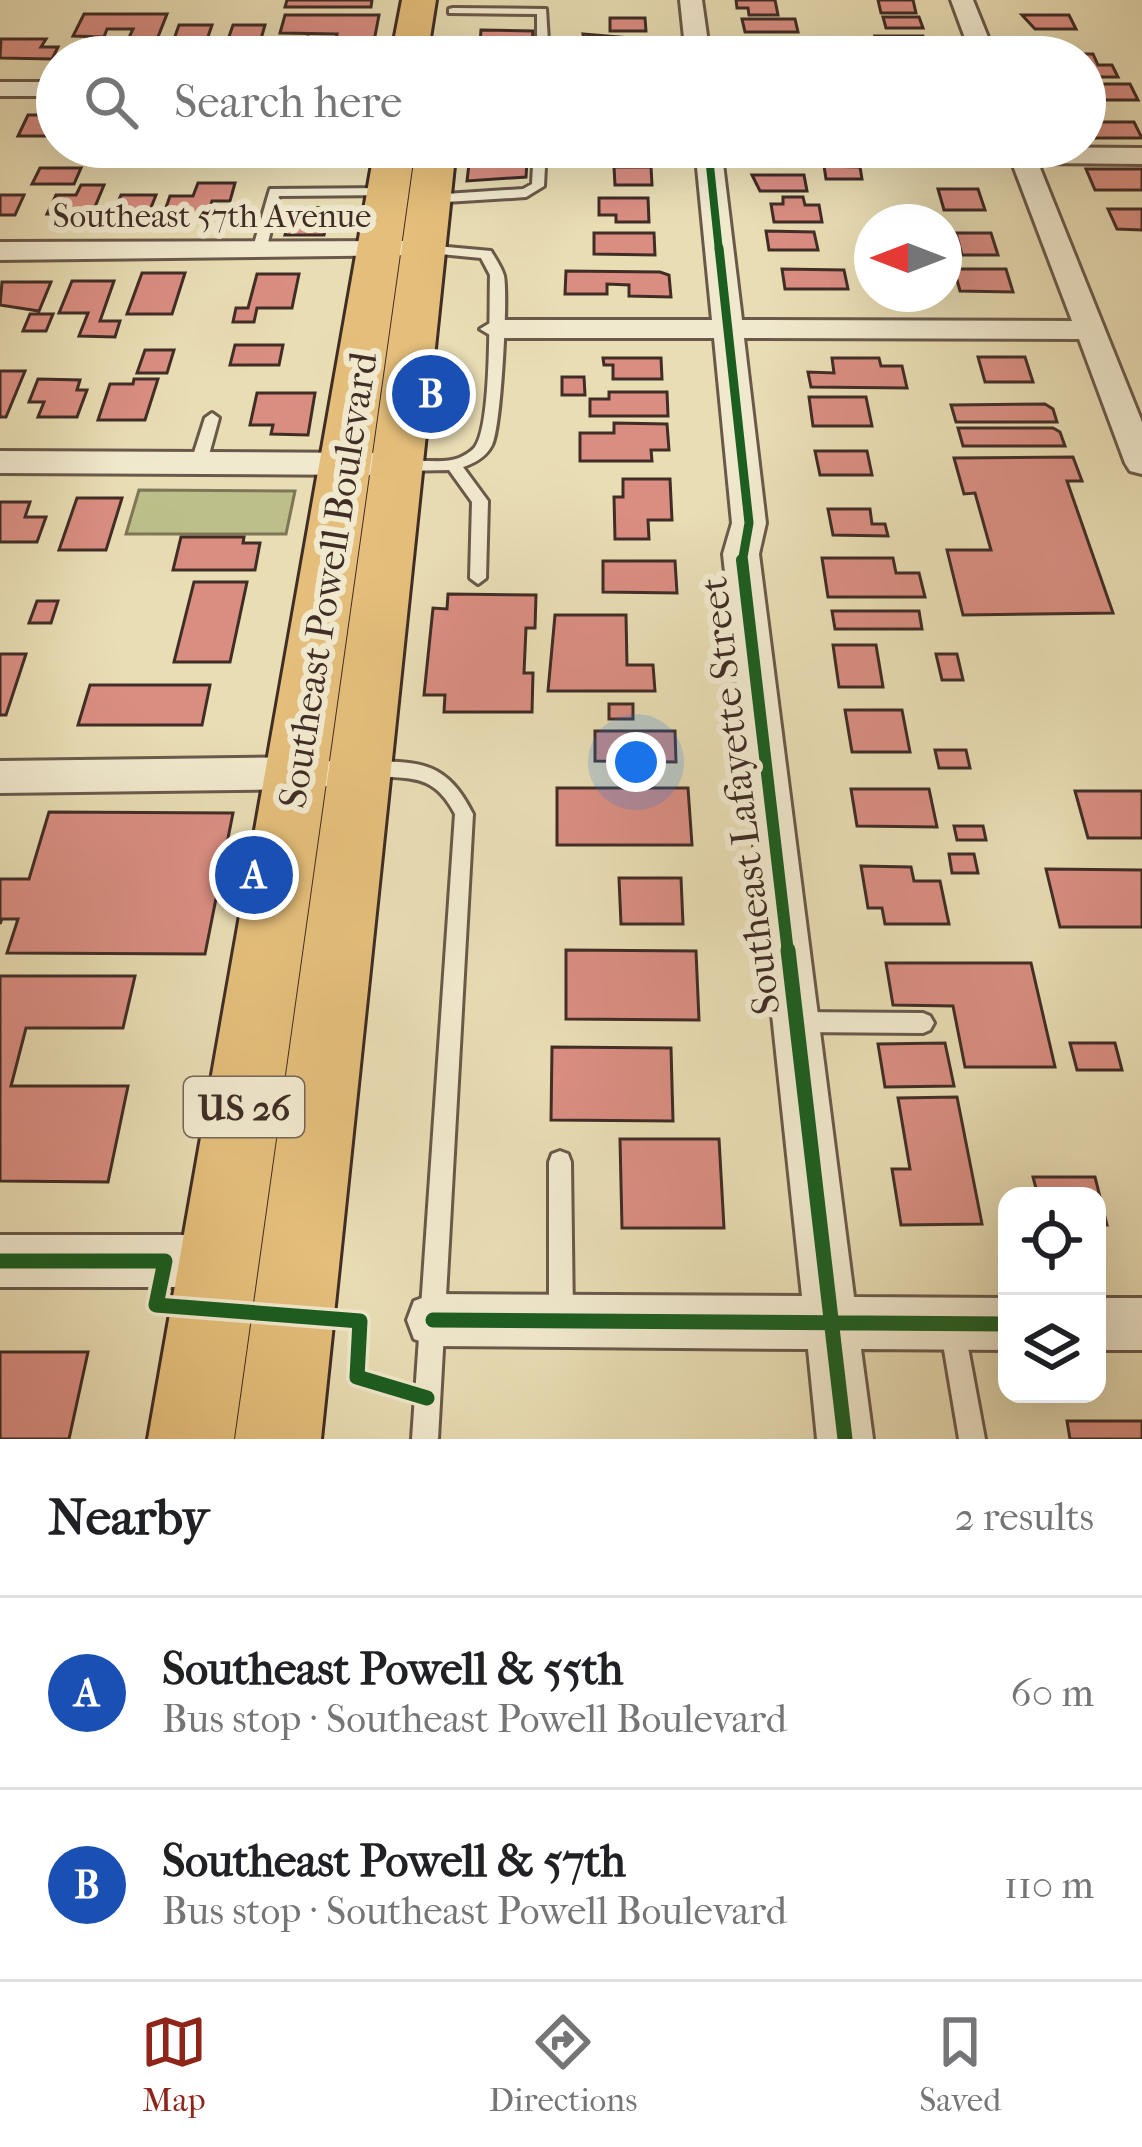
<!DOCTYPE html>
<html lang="en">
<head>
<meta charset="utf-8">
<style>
	body { margin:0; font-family:"IM FELL French Canon",serif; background:#f2f2f2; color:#202124 }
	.controls { position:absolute; right:36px; bottom:36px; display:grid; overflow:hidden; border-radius:24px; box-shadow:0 12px 48px #0002 }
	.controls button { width:108px; height:108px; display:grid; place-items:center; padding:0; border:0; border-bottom:3px solid #e0e0e0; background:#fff; color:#202124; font:60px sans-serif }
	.compass { position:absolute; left:854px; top:204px; width:108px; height:108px; border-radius:50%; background:#fff; box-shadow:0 12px 48px #0002; rotate:270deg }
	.you { position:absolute; left:636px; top:762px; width:42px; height:42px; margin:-30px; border:9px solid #fff; border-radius:50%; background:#1a73e8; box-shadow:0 0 0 18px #1a73e833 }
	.badge { display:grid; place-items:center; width:78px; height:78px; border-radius:50%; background:#8f2418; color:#fff; font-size:39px; font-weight:700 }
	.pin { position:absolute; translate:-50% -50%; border:6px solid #fff; box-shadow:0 3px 12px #0006 }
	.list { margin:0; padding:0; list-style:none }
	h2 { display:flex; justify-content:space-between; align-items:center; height:156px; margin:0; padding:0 48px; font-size:51px }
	h2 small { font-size:39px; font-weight:400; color:#757577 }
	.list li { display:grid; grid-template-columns:78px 1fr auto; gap:36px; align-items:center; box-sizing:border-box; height:192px; padding:0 48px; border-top:3px solid #e0e0e0 }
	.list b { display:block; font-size:45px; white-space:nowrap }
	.list p { margin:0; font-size:39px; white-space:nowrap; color:#757577 }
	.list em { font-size:39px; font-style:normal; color:#757577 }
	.icon { flex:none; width:66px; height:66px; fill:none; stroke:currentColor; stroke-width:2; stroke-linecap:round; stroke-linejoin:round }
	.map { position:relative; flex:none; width:1142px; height:1439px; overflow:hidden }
	.search { position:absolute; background:#fff; box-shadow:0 12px 48px #0002; left:36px; right:36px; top:36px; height:132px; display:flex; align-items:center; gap:30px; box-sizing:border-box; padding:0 42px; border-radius:66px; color:#757577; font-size:45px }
	.sheet { height:540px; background:#fff }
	nav { display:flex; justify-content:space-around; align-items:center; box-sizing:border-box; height:168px; border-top:3px solid #e0e0e0; background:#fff; font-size:33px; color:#757577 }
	nav a { display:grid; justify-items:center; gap:6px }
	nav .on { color:#8f2418 }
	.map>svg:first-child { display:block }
	.green { fill:#bcbf89; stroke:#7e7658; stroke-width:3 }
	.building { fill:#da8e82; stroke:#402d26; stroke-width:3 }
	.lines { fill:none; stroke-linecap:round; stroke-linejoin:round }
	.lane-casing { stroke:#6a594a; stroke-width:6 }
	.street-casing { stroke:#6a594a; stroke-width:6 }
	.primary-casing { stroke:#402d26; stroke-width:6 }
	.lane { fill:#f1e9ce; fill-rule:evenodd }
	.street { fill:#f1e9ce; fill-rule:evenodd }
	.primary { fill:#e4be7a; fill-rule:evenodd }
	.cycleway-far3-casing { stroke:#f1e9ce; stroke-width:12 }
	.cycleway-far2-casing { stroke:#f1e9ce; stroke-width:15 }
	.cycleway-far1-casing { stroke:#f1e9ce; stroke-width:20 }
	.cycleway-casing { stroke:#f1e9ce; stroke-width:22 }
	.cycleway-far3 { stroke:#1b5e20; stroke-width:8 }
	.cycleway-far2 { stroke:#1b5e20; stroke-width:9 }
	.cycleway-far1 { stroke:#1b5e20; stroke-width:12 }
	.cycleway { stroke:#1b5e20; stroke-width:15 }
	.labels { text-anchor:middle; stroke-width:12; stroke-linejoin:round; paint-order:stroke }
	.far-street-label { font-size:33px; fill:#402d26; stroke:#f1e9ce }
	.shield { fill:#f1e9ce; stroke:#756558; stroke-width:3 }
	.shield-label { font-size:36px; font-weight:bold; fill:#402d26 }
	.street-label { font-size:39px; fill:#402d26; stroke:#f1e9ce }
</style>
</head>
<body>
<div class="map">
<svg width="1142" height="1439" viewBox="0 0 1142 1439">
	<rect width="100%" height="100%" fill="#e9ddb4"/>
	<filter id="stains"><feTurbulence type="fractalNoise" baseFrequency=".00167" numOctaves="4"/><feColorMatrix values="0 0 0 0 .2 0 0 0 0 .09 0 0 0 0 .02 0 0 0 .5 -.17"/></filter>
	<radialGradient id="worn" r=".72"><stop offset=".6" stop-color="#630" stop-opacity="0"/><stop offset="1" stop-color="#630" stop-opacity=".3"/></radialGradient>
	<path class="green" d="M139,490L295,491L286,534H126Z"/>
	<path class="building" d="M287,0H372L371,7H285Z
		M736,0H775L778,15H749L748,8H737Z
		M878,0H913L916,13H881Z
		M84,14H167L150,57H120L133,29H107L104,37L73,36Z
		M285,15H379L371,57H332L337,34L280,33Z
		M1022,15H1069L1076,29H1035Z
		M883,17H919L923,28H886Z
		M610,18H645L646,31H610Z
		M742,19H795L798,32H745Z
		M179,25H212L201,57H162L168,56Z
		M233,25H265L256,56L261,57H222Z
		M481,30L533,31L531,57H479Z
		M583,34L642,39L643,51H602L601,40H584Z
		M875,36H923L928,51L890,52L879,49Z
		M753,38H787L790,52H755Z
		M1,39H46L41,47H58L52,59L0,58Z
		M1034,54H1093L1098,65H1112L1118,77H1085V57Z
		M1085,84H1130L1138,100H1085Z
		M28,115H57L48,136H18Z
		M1085,122H1134L1142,138H1085Z
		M193,147H233L229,161L188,160Z
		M471,147H528L526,177L467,181Z
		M810,147H851L854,160H813Z
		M824,166L860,167L862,179H826Z
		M614,167H651L652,185H615Z
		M40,168H81L74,184H32Z
		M1086,169H1142V190H1095Z
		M752,175H804L807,191H760Z
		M198,183H235L230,201H212L207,216H163L170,196H193Z
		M81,185H104L92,214H47L56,195H76Z
		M938,189H978L985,210H944Z
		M0,195H24L15,215H0Z
		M121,195H156L148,215H113Z
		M783,197H803L805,205H819L822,222H774L771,204H783Z
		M599,198H648L649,222H616V215H599Z
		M292,207L330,208L324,235H285Z
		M1108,209H1142V230L1117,229Z
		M766,231L814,232L818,250H769Z
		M594,233H654L655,255L594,254Z
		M956,233H991L998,255H962Z
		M782,269L844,270L848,289H785Z
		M954,269H1006L1013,292L960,291Z
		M566,271L660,272L669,275L671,297L629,296V285L607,284V294H565Z
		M142,273H185L172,314H127Z
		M257,274H299L292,308H257L254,322H233L236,308H248Z
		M72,281H114L100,321H120L115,337L79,336L88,313H59Z
		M2,282H51L39,311L0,305Z
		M30,314H53L46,331H23Z
		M235,345H283L279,365H230Z
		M145,350H174L167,373H137Z
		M978,357H1025L1033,382H985Z
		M603,358H661L662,379H613V365H604Z
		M832,358H879L881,366H902L907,388L811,387L808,372L834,373Z
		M0,371H25L6,417H0Z
		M562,377H584L585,395H562Z
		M38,379L80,380L77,390H87L77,417H38L44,402H29Z
		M134,379H158L145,420H98L110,384H133Z
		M609,392H667L668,416H590V399H609Z
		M257,393H315L308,435L271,434L273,425H250Z
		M809,397H866L872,426H813Z
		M1045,404L1053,409L1057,422H956L951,405Z
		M614,423L667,424L669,450H651L652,461H580V433H614Z
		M958,428H1053L1060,432L1065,446H963Z
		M815,451H867L872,475H820Z
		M1073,457L1082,481H1067L1113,613L963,615L947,550H991L975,493L964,494L954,458Z
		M623,479H670L672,520H648L649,539H615L614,497H623Z
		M77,498H122L106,550H59Z
		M0,502H30L25,517H46L37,542H0Z
		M828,509H870L872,524H885L888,536L833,535Z
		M181,537H244L243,543H260L255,570H173Z
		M822,558H893L896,573H919L925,597H828Z
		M603,561H675L677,593L603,592Z
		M194,582H247L230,662H174Z
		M448,594L536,595L535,628H526L524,673H533L532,712H444L445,695H424L433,608L447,609Z
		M37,601H58L51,623H29Z
		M832,611H919L922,629H835Z
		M555,615H626L627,665H653L655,691H548Z
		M833,645H876L883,687H839Z
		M0,654H26L6,715H0Z
		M936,654H957L963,680H942Z
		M90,685H210L202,725H78Z
		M609,704H633V719H609Z
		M845,710H902L910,752H852Z
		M595,731H675L676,762L595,761Z
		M935,750H966L970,768H939Z
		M557,788H688L692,845H557Z
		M851,789H929L937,827L857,826Z
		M1075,791H1142V838H1088Z
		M49,812L233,813L205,954L7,953L18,919H2L0,924V879H29Z
		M954,826H983L986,840H957Z
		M949,854H974L978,873H952Z
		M861,866L911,867L914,881H940L949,924H885L882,908H868Z
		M1046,869L1142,870V927H1060Z
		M619,878H681L683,924H621Z
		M566,950L696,951L699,1020L566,1019Z
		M886,963H1031L1055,1067H965L953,1006L893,1005Z
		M0,976H135L123,1028H26L11,1086H128L108,1182L0,1181Z
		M945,1043L954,1086L885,1087L878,1044Z
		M1070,1043H1115L1122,1070H1077Z
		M552,1047L671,1048L673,1121L551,1120Z
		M957,1097L982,1224L901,1225L892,1169H910L898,1098Z
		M620,1139H719L724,1228H622Z
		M1033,1177H1095L1107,1225H1097V1196H1038Z
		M0,1352H88L69,1439H0Z
		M1067,1421H1142V1439H1070Z"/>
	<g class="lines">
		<defs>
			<path id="lane" d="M453,8L546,9L549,57H537V14L449,13V9Z
				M308,38L313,41L310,57H298L303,41Z
				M282,147H400L401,149L395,153L288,151Z
				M534,147H546L544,186L526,197L430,203L424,199L430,195L523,189L532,184Z
				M388,188L394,192L392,195L279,196L266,251L259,255L252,251L270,189Z
				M425,245L491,251C495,258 502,268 504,276C508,297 501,428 492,445C486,457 475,463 463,467L488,501L486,578L478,584L470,578L472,502L449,470L402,471L394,466C411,455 439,466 459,458C464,456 472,451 475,447C492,425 489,307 490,275L481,258L420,252V246Z
				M212,413L219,418L207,462L199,467L194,466L191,462L205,418Z
				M366,761C421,762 446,761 473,814L438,1439H412L455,814C430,766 402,783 359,773L357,768L359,763Z
				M796,1012L923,1013L930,1016L934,1023L930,1030L923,1033L796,1032L789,1029L785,1022L789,1015Z
				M560,1151L568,1154L571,1162L573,1317L570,1326L561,1329L552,1326L549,1317V1162L552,1154Z
				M952,1314L961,1317L964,1326L985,1439H959L940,1326L943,1317Z"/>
			<path id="street" d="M680,0H702L710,57H686Z
				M951,0H973L996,57H972Z
				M0,82H57V96H0Z
				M695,147H721L742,320L1072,321L1006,147L1142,148V164L1038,163L1142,422V474L1130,471L1125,463L1079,339L744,338L766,523L759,554L854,1297L1007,1298V1350L861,1349L873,1439H817L808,1349L433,1346L414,1339L407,1320L414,1301L433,1294L802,1296L723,554L732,523L714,338H495L480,329L495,320H712Z
				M409,241L419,243L423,249L419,255L0,260V242Z
				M0,451L373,453L385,456L390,464L385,472L373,475L0,473Z
				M318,757L332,762L338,773L332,784L318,789L0,793V761Z
				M0,1235H219L237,1243L245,1261L237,1279L219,1287H0Z
				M1097,1298H1142V1350H1097Z"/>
			<path id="primary" d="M402,0H436L427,57H391Z
				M375,147H415L234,1439H148Z
				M416,147H456L321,1439H235Z"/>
		</defs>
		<use href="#lane" class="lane-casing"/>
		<use href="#street" class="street-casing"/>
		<use href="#primary" class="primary-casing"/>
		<use href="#lane" class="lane"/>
		<use href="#street" class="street"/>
		<use href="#primary" class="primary"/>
		<defs>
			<path id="cycleway-far3" d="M708,147L719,251"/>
			<path id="cycleway-far2" d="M719,248L749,523L742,563"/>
			<path id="cycleway-far1" d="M742,560L788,953"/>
			<path id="cycleway" d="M788,950L845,1439
				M0,1261H165L156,1305L360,1321L357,1377L427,1398
				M433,1320L1007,1324"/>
		</defs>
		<use href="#cycleway-far3" class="cycleway-far3-casing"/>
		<use href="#cycleway-far2" class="cycleway-far2-casing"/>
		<use href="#cycleway-far1" class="cycleway-far1-casing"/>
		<use href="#cycleway" class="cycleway-casing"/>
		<use href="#cycleway-far3" class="cycleway-far3"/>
		<use href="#cycleway-far2" class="cycleway-far2"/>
		<use href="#cycleway-far1" class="cycleway-far1"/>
		<use href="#cycleway" class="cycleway"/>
	</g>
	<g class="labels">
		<g class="far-street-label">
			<text x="212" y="227">Southeast 57th Avenue</text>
		</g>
		<rect class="shield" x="184" y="1077" width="120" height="60" rx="9"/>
		<g class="shield-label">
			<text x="244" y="1120">US 26</text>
		</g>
		<g class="street-label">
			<text transform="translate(327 580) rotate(-81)" y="14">Southeast Powell Boulevard</text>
			<text transform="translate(739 796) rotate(-97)" y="14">Southeast Lafayette Street</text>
		</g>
	</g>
	<rect width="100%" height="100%" filter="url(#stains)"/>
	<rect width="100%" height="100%" fill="url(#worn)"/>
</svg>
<div class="controls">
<button><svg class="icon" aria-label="locate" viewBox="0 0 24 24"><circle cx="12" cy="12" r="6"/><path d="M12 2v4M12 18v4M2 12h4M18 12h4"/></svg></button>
<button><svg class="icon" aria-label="layers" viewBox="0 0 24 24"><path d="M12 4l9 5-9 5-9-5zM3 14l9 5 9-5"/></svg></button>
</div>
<svg class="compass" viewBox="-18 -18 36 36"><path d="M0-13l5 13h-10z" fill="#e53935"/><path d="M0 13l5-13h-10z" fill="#757577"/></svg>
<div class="you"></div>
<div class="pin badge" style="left:254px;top:875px;background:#1a4fb4">A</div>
<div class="pin badge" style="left:431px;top:394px;background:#1a4fb4">B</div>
<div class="search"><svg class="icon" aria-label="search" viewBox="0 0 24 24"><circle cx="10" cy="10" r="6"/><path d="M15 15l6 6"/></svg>Search here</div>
</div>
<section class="sheet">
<h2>Nearby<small>2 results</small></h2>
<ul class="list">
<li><span class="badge" style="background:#1a4fb4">A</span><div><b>Southeast Powell &amp; 55th</b><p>Bus stop · Southeast Powell Boulevard</p></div><em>60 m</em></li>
<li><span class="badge" style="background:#1a4fb4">B</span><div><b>Southeast Powell &amp; 57th</b><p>Bus stop · Southeast Powell Boulevard</p></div><em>110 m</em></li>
</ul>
</section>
<nav>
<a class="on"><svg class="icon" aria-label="map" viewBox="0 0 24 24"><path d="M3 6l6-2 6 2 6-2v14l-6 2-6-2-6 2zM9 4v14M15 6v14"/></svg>Map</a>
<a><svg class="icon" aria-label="directions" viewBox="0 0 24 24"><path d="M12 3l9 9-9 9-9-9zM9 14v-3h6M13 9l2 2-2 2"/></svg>Directions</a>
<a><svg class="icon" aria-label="saved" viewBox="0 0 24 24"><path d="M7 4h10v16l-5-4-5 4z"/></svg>Saved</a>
</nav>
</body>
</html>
